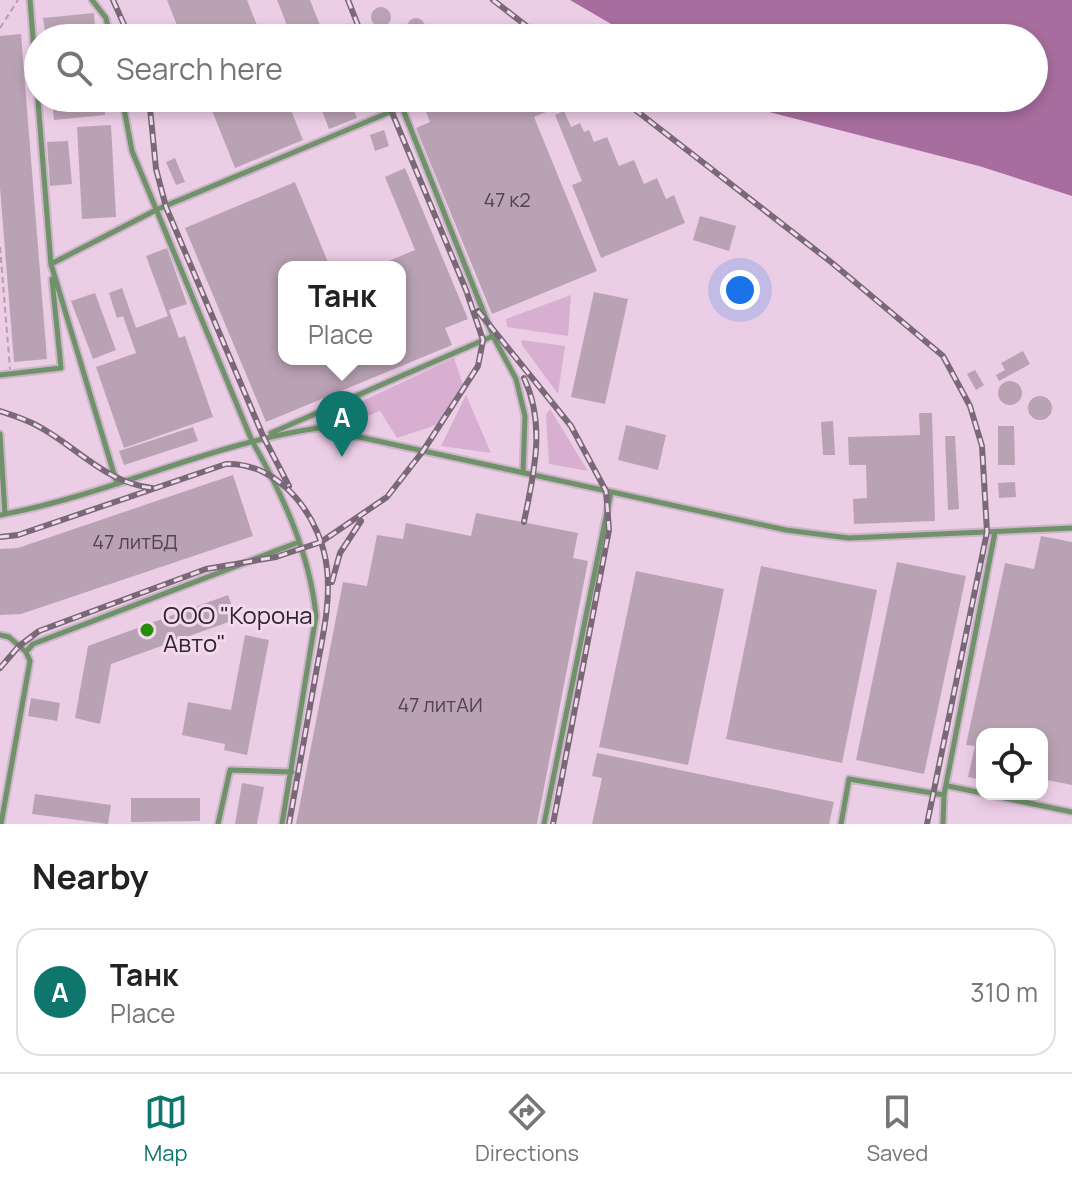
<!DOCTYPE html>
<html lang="en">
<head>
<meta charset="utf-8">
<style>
	body { margin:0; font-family:Manrope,sans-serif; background:#f6f6f6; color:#222 }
	.controls { position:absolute; right:24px; bottom:24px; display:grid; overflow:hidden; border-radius:16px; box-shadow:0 4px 12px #0003 }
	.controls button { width:72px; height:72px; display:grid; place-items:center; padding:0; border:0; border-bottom:2px solid #e0e0e0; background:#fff; color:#222; font:40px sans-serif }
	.you { position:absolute; left:740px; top:290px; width:28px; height:28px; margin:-20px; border:6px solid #fff; border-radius:50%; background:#1a73e8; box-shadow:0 0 0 12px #1a73e833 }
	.badge { display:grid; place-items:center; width:52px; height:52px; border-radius:50%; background:#0f766e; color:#fff; font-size:26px; font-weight:700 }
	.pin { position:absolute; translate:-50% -66px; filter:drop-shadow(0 2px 4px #0008) }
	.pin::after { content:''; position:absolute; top:42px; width:28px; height:24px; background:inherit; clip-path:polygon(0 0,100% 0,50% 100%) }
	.popup { position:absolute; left:278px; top:261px; width:128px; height:104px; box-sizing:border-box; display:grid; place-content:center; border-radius:16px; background:#fff; filter:drop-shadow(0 2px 6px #0005); font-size:26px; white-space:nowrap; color:#767676 }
	.popup b { font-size:30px; color:#222 }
	.popup::after { content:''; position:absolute; left:50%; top:100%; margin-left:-16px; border:16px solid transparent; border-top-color:#fff }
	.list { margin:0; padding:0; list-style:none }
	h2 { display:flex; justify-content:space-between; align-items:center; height:104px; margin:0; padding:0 32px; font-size:34px }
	h2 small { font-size:26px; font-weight:400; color:#767676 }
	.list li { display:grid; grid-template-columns:52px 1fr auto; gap:24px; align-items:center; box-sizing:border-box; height:128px; margin:0 16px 16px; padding:0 16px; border:2px solid #e0e0e0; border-radius:24px }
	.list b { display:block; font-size:30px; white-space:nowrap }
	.list p { margin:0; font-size:26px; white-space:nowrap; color:#767676 }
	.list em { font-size:26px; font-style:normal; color:#767676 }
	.icon { flex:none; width:44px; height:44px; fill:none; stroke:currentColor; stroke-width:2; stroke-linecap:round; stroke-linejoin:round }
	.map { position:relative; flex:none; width:1072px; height:824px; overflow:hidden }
	.search { position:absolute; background:#fff; box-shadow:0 4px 12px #0003; left:24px; right:24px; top:24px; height:88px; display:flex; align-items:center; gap:20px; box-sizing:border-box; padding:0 28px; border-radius:44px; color:#767676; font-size:30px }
	.sheet { height:248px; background:#fff }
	nav { display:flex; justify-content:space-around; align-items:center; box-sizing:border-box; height:112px; border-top:2px solid #e0e0e0; background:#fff; font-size:22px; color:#767676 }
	nav a { display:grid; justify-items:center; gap:4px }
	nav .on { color:#0f766e }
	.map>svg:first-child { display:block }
	.built { fill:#eccde6; fill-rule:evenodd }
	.green { fill:#d8afd1 }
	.water { fill:#a76d9e }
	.building { fill:#baa2b5 }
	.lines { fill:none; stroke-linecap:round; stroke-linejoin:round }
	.service-casing { stroke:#cbb5c7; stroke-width:9 }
	.path { stroke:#b39faf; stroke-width:2; stroke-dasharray:6 4; stroke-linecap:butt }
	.service { stroke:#70926a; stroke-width:5 }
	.rail-casing { stroke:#796976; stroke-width:6 }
	.rail { stroke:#f2d9ed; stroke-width:3; stroke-dasharray:9; stroke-linecap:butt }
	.poi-dot { fill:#268d0b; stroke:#f2d9ed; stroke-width:3 }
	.labels { text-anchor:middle; stroke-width:6; stroke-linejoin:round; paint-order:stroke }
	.number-label { font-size:20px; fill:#52444f }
	.poi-label { font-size:24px; fill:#2f252d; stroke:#f2d9ed; text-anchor:start }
</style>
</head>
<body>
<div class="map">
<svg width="1072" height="824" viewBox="0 0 1072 824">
	<rect width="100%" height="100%" fill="#f2d9ed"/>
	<path class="built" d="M0,0H570L635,38H38V98H740L769,112L979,166L1072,196V824H0ZM284,267H400V359H284ZM982,734H1042V794H982Z"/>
	<path class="green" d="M571,295L568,336L507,327L506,319Z
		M521,340L565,346L558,394L522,345Z
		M454,358L463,385L442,423L397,438L380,411L345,425L341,411Z
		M466,395L491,453L441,446Z
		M550,409L588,471L549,464L546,415Z"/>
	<path class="water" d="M570,0H1072V196L979,166L769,112L740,98H1034V38H635Z"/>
	<path class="building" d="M167,0H247L262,38H182Z
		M277,0H310L325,38H292Z
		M371 17a10 10 0 1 1 20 0a10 10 0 1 1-20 0Z
		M94,13L96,38H46L43,18Z
		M407 27a9 9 0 1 1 18 0a9 9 0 1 1-18 0Z
		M21,34L47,359L14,362L0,188V36Z
		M52,98H103L105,115L54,120Z
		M207,98H286L303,140L235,168Z
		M317,98H349L357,118L329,129Z
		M462,98H541L546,112L534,117L597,271L492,314L416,128L430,122L426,112Z
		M564,111L571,127L580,123L584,132L589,130L594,142L607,137L619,166L634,160L644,184L657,178L666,199L674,195L685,223L601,258L572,185L582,181L555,115Z
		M111,125L116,217L82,219L77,127Z
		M384,130L389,146L375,151L370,135Z
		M68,141L72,184L50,186L47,142Z
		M175,158L185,182L176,185L166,162Z
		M405,168L468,319L445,328L452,345L266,422L185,228L295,182L330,267H284V359H400V267H374L415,250L385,177Z
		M700,216L736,226L729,251L693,240Z
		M167,248L187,304L169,310L179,338L185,336L213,417L124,448L96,367L136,353L123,316L117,318L109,293L122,288L136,328L168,316L146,256Z
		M594,292L628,299L605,404L571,397Z
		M95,293L116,350L93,359L71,301Z
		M1023,351L1030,364L999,381L996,375L1005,370L1001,363Z
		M975,370L984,385L976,390L967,374Z
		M998 393a12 12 0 1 1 24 0a12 12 0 1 1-24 0Z
		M1028 408a12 12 0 1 1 24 0a12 12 0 1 1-24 0Z
		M919,413H932L935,521L854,524L853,499L867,498L866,465H849L848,437L920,435Z
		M833,421L835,455H823L821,422Z
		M626,425L666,435L658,470L618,460Z
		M998,426H1014L1015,465H998Z
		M193,427L198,441L124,465L119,451Z
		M945,436H955L959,509L948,510Z
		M233,475L253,536L21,614L0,615V549L18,548Z
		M1015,482L1016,497L999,498L998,483Z
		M476,513L578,533L573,558L588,561L537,824H296L343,582L367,586L377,535L403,539L406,523L471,536Z
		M1041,536L1072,542V785L1042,779V734H982V780L968,777L975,746L966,745L1005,563L1034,569Z
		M897,562L966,576L924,774L856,760Z
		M761,566L877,590L842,763L726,739Z
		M636,571L724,589L688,765L599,747Z
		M228,595L237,619L111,664L100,724L75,718L88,646Z
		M245,635L269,640L247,755L224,750L225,744L182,735L188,702L231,710Z
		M31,698L60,703L57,721L28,716Z
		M597,753L834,802L829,824H592L602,778L592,776Z
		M242,783L264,787L257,824H235Z
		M35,794L111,805L108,824L32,814Z
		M131,798H200V821L131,822Z"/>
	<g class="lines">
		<defs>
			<path id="service" d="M30,0L51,265
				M92,0L106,18L110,38
				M122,98L132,151L252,441C283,495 310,554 316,616L282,824
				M0,375L61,368L52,279
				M271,433L493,336
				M0,434L5,514
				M117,484L51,264L158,209L402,107L493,336L516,379L525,416L523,473
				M0,515C109,495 209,444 318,428L786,530L849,538L1072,528
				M0,635L9,637L26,652
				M948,786L982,793
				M985,794L1072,812
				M1,824L30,661L26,652L33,644L299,542
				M218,824L230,770L292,772
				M544,824L611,492
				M841,824L849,779L944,795L995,532
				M943,824L944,795"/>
		</defs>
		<use href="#service" class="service-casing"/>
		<path class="path" d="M0,28L18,0
			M0,247L10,369"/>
		<use href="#service" class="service"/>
		<defs>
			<path id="rail" d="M113,0L130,38
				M348,0L363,38
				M493,0L542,38
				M149,98L156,169L166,207L263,436L289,486
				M620,98L831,262L943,356L970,406L982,446L987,532L927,824
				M478,311L571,426L606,491L609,530L553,824
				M524,378C546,425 534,472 524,522
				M0,411C12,415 25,419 36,425C75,445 105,483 152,488
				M0,537L18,535L226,464C281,462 322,519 327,569C331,604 322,639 316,673C307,723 298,774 289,824
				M332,582L340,553L361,521
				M0,668L19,646L39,631L206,569L276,557L321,542L387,497L423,451L478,366L483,340L466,290L386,98"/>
		</defs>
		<use href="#rail" class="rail-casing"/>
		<use href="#rail" class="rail"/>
	</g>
	<circle class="poi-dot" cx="147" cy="630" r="8"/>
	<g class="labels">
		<g class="number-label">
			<text x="507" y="207">47 к2</text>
			<text x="135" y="549">47 литБД</text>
			<text x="440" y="712">47 литАИ</text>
		</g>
		<g class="poi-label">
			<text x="163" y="624">ООО "Корона<tspan x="163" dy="28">Авто"</tspan></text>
		</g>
	</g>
</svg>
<div class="controls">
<button><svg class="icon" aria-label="locate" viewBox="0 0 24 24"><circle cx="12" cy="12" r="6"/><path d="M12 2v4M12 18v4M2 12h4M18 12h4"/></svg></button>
</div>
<div class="you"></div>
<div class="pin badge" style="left:342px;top:457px">A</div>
<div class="popup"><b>Танк</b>Place</div>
<div class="search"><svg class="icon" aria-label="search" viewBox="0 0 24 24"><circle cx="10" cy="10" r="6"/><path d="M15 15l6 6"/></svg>Search here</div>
</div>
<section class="sheet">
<h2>Nearby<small></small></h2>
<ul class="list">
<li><span class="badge">A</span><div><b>Танк</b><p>Place</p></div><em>310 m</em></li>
</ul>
</section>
<nav>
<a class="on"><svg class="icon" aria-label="map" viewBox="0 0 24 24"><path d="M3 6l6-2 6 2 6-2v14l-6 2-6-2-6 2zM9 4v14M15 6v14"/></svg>Map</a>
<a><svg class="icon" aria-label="directions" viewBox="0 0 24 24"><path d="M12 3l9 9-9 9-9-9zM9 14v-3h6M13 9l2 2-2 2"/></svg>Directions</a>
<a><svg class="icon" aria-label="saved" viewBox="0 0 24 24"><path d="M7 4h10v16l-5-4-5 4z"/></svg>Saved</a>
</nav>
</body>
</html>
